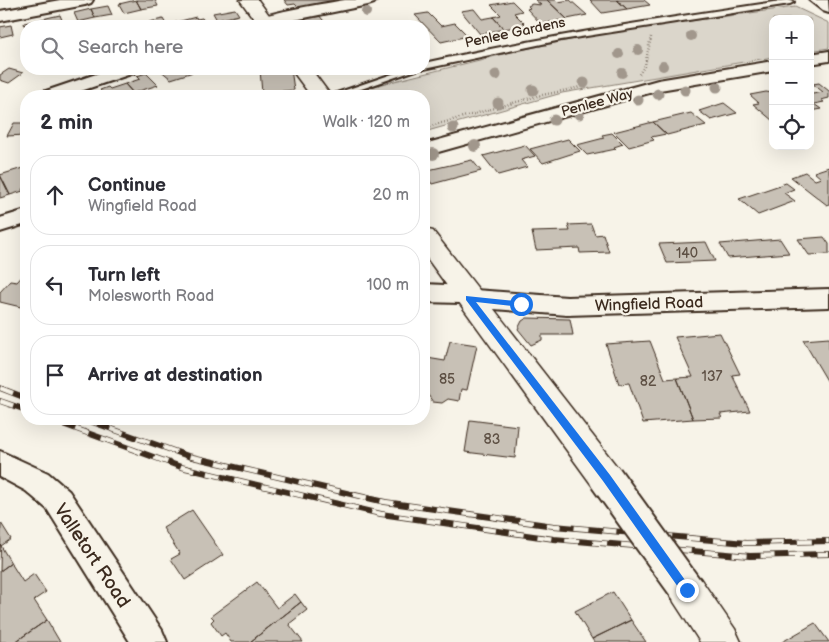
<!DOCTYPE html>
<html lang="en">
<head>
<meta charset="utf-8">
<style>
	body { margin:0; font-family:"Balsamiq Sans",sans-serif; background:#f2f2f3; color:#2b2b33 }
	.controls { position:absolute; right:15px; top:15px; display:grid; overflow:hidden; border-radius:10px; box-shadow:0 5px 20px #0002 }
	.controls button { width:45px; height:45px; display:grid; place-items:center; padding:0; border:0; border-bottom:1px solid #e1e1e2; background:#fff; color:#2b2b33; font:25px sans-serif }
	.stop { position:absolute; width:15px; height:15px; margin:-11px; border:4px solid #1a73e8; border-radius:50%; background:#fff }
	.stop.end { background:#1a73e8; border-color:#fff; box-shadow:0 1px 5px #0008 }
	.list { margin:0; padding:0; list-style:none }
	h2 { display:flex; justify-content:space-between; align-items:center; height:65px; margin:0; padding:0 20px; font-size:21px }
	h2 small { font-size:16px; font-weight:400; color:#7c7c81 }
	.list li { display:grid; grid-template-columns:32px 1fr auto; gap:15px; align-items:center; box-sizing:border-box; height:80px; margin:0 10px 10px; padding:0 10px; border:1px solid #e1e1e2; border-radius:20px }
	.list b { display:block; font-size:19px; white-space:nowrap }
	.list p { margin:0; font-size:16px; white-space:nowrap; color:#7c7c81 }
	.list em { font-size:16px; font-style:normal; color:#7c7c81 }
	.icon { flex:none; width:28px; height:28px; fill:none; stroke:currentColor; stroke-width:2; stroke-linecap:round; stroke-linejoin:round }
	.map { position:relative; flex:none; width:829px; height:642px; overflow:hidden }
	.search { position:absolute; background:#fff; box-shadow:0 5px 20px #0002; left:20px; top:20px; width:410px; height:55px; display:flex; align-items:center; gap:12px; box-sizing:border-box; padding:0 18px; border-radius:20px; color:#7c7c81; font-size:19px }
	.panel { position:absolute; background:#fff; box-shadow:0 5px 20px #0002; left:20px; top:90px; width:410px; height:335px; border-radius:20px }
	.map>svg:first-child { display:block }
	.green { fill:#dbd6cb; stroke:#8b8074 }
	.building { fill:#c8c1b6; stroke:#3b2a1e }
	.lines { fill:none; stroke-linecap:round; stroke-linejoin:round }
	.service-casing { stroke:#3b2a1e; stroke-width:4 }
	.minor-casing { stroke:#3b2a1e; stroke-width:4 }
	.tertiary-casing { stroke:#3b2a1e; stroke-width:3 }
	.path { stroke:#3b2a1e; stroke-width:2.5; stroke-dasharray:0.5 2.5; stroke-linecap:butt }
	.service { fill:#f7f3e8; fill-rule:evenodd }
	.minor { fill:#f7f3e8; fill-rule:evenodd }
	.tertiary { fill:#f7f3e8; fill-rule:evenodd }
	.rail-casing { stroke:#3b2a1e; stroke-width:6 }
	.rail { stroke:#f7f3e8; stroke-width:4.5; stroke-dasharray:14; stroke-linecap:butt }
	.tertiary-bridge-casing { stroke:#3b2a1e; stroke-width:37; stroke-linecap:butt }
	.tertiary-bridge { stroke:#f7f3e8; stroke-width:33 }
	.tree { fill:#a1978c }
	.route { fill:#1a73e8 }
	.labels { text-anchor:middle; stroke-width:4.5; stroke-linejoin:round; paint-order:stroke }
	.far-street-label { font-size:14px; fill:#3b2a1e; stroke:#f7f3e8 }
	.number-label { font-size:14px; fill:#5e5044 }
	.street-label { font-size:16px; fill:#3b2a1e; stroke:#f7f3e8 }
	.near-street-label { font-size:19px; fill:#3b2a1e; stroke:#f7f3e8 }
</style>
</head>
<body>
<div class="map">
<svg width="829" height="642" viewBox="0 0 829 642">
	<rect width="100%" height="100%" fill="#f7f3e8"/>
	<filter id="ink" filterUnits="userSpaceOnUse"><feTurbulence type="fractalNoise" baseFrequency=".02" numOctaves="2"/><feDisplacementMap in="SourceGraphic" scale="10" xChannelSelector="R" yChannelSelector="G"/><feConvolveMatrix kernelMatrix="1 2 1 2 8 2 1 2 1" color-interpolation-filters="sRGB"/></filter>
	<g filter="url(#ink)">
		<path class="green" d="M795,7L829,23V48L810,51V19H773V57L562,93L424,132V96H353L350,92L520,50L615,31Z"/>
		<path class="building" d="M136,0H155L158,6L141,9Z
			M136,0L141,9L124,13L119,4Z
			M284,0H338L300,9L295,4L288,5Z
			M535,0H547L567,19L541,24L527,9L530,8L528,6L532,4L541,5Z
			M547,0H556L558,2L570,0L587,15L567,19Z
			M590,0H617L627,9L602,13Z
			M617,0H644L650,5L627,9Z
			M512,1L522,11L514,13L526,25L504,29L493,17L501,15L491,5Z
			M108,6L112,15L95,18L91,9Z
			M91,9L95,18L78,22L74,13Z
			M235,9L239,15L217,20L213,13Z
			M474,9L482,19L493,17L504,29L480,34L461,11Z
			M428,13L441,26L455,23L468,36L441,42L415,15Z
			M318,14L328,26H306L301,18Z
			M60,15L64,25L44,26L42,19Z
			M196,17L197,19L202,18L207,25L175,26L173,23Z
			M42,19L44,26H26V31L24,23Z
			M163,19L167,26H151L149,22Z
			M11,25L13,34L0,37V27Z
			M9,69L23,73L9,83L0,80V75Z
			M159,69H190L193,72L171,79Z
			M291,69L294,90L262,93L260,70Z
			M146,73L158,85L133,93L125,84L140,79L137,76Z
			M819,83L829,91V98L821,100L824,102L814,104L821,109L810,111V92L813,94L823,92L813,84Z
			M125,84L133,93L123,96H106L100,90L108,87L110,89Z
			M766,92L773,93V121L753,104L759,103L750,95Z
			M724,103L737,113L711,120L699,111Z
			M691,113L706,125L667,135L653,122Z
			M653,122L666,134L651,137L654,140L629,147L614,132Z
			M14,123H26V135L7,136Z
			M612,133L623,144L614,147L616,149L587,155L577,145L604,138L602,135Z
			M568,139L580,151L543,163L530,149Z
			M525,145L535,156L521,160L527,167L498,175L483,156Z
			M472,160L481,171L432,184L424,172V171Z
			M26,167V187L22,189L23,191L10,195L0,175Z
			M829,167V204L827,205L791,177L805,172L815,180L821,178L814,172Z
			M0,175L10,195L0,198Z
			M786,183L794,189L784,193L795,201L758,215L739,199Z
			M591,224L595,235L603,234L609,252L580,253L579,248L536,250L532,232L570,231L568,225Z
			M824,237L829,244V254L809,255L798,239Z
			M780,239L789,253L728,258L720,244Z
			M706,242L715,261L667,263L659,244Z
			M26,272L25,308L0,302V292L10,281L17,282Z
			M527,318L570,319L573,335H542V340L531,345L518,329L522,321Z
			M720,333L740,374L732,375L750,411L720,414L722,418L693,419L677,378L693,377L675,337Z
			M829,338V384L803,340Z
			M450,341L477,345L467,390L461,389L459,401L448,399L442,403L433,402L428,395L424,394V368L427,358L445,361Z
			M650,341L665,379L677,378L693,419L643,423L629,383L619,384L606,344Z
			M470,420L518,426L515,458L465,452Z
			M192,510L223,555L185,580L171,559L180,554L163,528Z
			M1,523L11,539L1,546L11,563L0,571Z
			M11,563L23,582L34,574L46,592L34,600L47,620L15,642H0V571Z
			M257,582L277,608L295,594L301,602L250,642H231L225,633L221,636L211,622L214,619L211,616Z
			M613,592L631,620L592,639L575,611Z
			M301,602L307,610L289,624L303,642H250Z
			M47,620L60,642H15Z
			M631,620L646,642H594L592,639Z
			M815,623L829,642H782Z"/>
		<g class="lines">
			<defs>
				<path id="service" d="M788,0L794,2L790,4L561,40L424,69V63C544,36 666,18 788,0Z
					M407,69H419L341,96H328Z"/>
				<path id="minor" d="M60,0H93L91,3L85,5L0,21V11Z
					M345,0H376L374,3L368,5L265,26H242C249,15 327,3 345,0Z
					M809,0H828L829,13L823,11Z
					M829,51V61L810,64V54Z
					M773,61V71L660,90L424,156V144L658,80Z
					M111,69H137L134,73L66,96H40L43,92Z
					M26,210V224L0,232V218Z
					M424,284L466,286L475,290L567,297L829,289V307L567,315L469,307L460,303L424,302Z
					M0,451L48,473L69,491L162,630L167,642H130L47,509L26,491L0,477Z"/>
				<path id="tertiary" d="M240,0H258L277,26H259Z
					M291,69H311L331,96H311Z
					M424,229L433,231L618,468L622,478L618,488L606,492L594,488L424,254Z
					M687,573L700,578L735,629L741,642H700L674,602L669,590L674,578Z"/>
			</defs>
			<use href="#service" class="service-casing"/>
			<use href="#minor" class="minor-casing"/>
			<use href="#tertiary" class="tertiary-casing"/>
			<path class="path" d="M639,74L645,65L651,37
				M424,128L538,96L581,87"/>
			<use href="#service" class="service"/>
			<use href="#minor" class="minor"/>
			<use href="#tertiary" class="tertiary"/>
			<defs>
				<path id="rail" d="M0,388L26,398
					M0,401L26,410
					M49,419L181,467L381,514L554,539L750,556L829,554
					M84,419L188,456L385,502L554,526L746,543L829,541"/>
			</defs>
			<use href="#rail" class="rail-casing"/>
			<use href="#rail" class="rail"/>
			<defs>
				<path id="tertiary-bridge" d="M606,478L687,590"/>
			</defs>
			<use href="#tertiary-bridge" class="tertiary-bridge-casing"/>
			<use href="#tertiary-bridge" class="tertiary-bridge"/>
		</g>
		<g class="tree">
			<circle cx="366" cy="12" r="5"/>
			<circle cx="691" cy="36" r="5"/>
			<circle cx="638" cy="50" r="5"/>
			<circle cx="619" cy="54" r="5"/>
			<circle cx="663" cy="66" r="5"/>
			<circle cx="622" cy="73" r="5"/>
			<circle cx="496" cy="75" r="5.5"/>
			<circle cx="584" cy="83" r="5.5"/>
			<circle cx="717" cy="87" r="5.5"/>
			<circle cx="533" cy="90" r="5.5"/>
			<circle cx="685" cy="90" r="5.5"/>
			<circle cx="658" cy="94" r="5.5"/>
			<circle cx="638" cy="100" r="5.5"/>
			<circle cx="498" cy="103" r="5.5"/>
			<circle cx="579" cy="114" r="5.5"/>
			<circle cx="554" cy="120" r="5.5"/>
			<circle cx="453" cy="128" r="5.5"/>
			<circle cx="475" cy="146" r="6"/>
			<circle cx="433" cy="154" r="6"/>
		</g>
	</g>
	<path class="route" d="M466,296L524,302V306L521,307L476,302L610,475L690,587L692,590L690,594L687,595L683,594L603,481L466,300Z"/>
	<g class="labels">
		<g class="far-street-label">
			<text transform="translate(515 32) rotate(-12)" y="5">Penlee Gardens</text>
			<text transform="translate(597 102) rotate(-15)" y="5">Penlee Way</text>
		</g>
		<g class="number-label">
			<text x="687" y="258">140</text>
			<text x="712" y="381">137</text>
			<text x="447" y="384">85</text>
			<text x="648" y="386">82</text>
			<text x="492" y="444">83</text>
		</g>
		<g class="street-label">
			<text transform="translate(649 303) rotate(-2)" y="6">Wingfield Road</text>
		</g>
		<g class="near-street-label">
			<text transform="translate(93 555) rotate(56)" y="7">Valletort Road</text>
		</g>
	</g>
</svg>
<div class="controls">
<button>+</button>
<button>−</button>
<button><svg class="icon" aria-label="locate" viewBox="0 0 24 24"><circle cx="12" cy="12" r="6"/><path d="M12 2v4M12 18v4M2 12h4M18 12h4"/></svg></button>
</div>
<div class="stop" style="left:521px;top:304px"></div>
<div class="stop end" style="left:687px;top:590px"></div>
<div class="search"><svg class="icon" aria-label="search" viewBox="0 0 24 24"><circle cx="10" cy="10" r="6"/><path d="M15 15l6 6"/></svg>Search here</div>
<section class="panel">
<h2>2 min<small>Walk · 120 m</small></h2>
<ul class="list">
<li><svg class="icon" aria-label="ahead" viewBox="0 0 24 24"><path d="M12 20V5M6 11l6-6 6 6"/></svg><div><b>Continue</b><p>Wingfield Road</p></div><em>20 m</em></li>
<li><svg class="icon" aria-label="left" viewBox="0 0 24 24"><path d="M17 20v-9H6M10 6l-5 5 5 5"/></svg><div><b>Turn left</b><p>Molesworth Road</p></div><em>100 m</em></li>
<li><svg class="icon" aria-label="arrive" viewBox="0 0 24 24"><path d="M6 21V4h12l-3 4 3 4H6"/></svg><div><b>Arrive at destination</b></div></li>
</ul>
</section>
</div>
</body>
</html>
